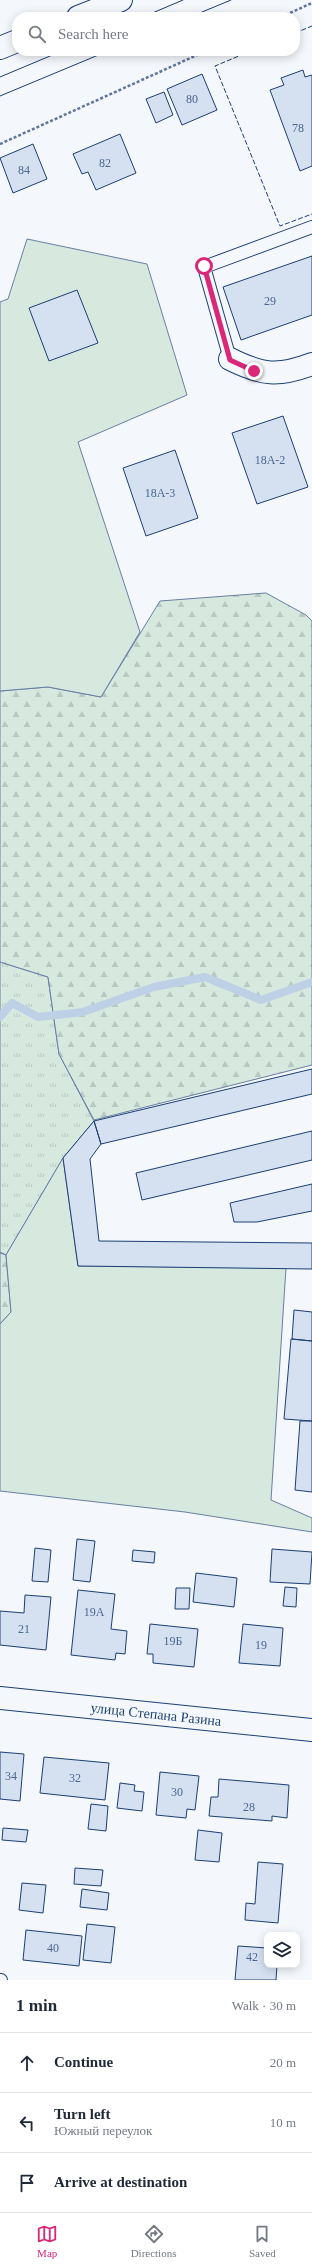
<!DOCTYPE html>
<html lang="en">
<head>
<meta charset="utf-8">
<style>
	body { margin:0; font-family:Georgia,serif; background:#f2f2f3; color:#1f2937 }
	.controls { position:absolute; right:12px; bottom:12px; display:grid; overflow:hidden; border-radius:8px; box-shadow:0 2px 10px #0003 }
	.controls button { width:36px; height:36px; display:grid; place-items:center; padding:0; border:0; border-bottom:1px solid #e0e1e3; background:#fff; color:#1f2937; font:20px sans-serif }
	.stop { position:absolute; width:12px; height:12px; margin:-9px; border:3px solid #db2777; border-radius:50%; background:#fff }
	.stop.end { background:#db2777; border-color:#fff; box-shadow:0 1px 4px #0008 }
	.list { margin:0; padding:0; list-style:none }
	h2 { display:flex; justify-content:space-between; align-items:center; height:52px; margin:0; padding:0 16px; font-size:17px }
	h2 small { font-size:13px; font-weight:400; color:#747a83 }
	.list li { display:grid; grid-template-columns:26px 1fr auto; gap:12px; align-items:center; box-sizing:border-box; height:60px; padding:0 16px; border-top:1px solid #e0e1e3 }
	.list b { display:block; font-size:15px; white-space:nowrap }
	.list p { margin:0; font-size:13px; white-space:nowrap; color:#747a83 }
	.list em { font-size:13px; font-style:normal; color:#747a83 }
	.icon { flex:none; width:22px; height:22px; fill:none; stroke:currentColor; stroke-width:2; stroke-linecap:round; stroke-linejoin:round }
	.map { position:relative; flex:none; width:312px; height:1980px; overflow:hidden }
	.search { position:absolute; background:#fff; box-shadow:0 2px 10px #0003; left:12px; right:12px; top:12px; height:44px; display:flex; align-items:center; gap:10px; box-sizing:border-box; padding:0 14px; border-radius:16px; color:#747a83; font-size:15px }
	.sheet { height:232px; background:#fff }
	nav { display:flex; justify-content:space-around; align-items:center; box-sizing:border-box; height:56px; border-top:1px solid #e0e1e3; background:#fff; font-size:11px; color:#747a83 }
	nav a { display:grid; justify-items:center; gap:2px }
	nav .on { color:#db2777 }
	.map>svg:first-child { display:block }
	.grass { fill:url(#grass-tufts); stroke:#687fa3 }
	.forest { fill:url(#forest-firs); stroke:#687fa3 }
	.garden { fill:#d7e8df; stroke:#687fa3 }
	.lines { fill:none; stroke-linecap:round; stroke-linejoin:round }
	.stream { stroke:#bed0e5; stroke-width:8 }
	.building { fill:#d5e0f0; stroke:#1d3f73 }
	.service-casing { stroke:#1d3f73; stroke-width:14 }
	.minor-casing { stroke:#1d3f73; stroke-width:24 }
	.secondary-casing { stroke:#1d3f73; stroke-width:24 }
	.path { stroke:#5e769c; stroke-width:2.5; stroke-dasharray:3 2; stroke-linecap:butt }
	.service { stroke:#f4f7fb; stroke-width:12 }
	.minor { stroke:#f4f7fb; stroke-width:22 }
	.secondary { stroke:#f4f7fb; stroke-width:22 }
	.tram { stroke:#1d3f73; stroke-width:1 }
	.fence { stroke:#1d3f73; stroke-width:1; stroke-dasharray:5 2; stroke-linecap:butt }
	.route { stroke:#db2777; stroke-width:5 }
	.labels { text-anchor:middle; stroke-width:3; stroke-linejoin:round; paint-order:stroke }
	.number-label { font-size:12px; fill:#4b6792 }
	.street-label { font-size:14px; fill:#1d3f73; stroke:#f4f7fb }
</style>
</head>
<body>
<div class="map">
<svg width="312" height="1980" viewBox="0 0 312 1980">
	<defs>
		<pattern id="grass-tufts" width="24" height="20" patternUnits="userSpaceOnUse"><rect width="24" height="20" fill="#d7e8df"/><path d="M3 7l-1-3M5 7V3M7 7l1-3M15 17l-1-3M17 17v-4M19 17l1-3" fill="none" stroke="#b8c8c3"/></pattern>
		<pattern id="forest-firs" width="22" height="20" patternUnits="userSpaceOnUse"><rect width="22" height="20" fill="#d7e8df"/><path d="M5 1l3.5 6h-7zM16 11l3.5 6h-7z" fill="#b8c8c3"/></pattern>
	</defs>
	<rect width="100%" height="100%" fill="#f4f7fb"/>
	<path class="grass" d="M0,962L48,977L59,1054L94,1121L63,1158L6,1255L0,1252Z"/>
	<path class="forest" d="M266,593L306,615L312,621V1065L94,1120L59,1054L48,977L0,962V691L48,687L101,697L160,601Z
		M0,1253L6,1255L11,1312L0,1324Z"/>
	<path class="garden" d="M27,239L147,264L187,395L78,442L140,632L101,697L48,687L0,691V302L8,299Z
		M63,1158L78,1266L286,1268L271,1500L312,1518V1532L185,1512L0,1491V1324L11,1312L6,1255Z"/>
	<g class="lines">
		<path class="stream" d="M0,1017L12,1003L38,1017L83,1012L154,987L205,977L261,1000L312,982"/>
	</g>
	<path class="building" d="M303,70L305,77L312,75V166L300,171L270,90L284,85L281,78Z
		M202,74L217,110L182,125L167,89Z
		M164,92L173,115L156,123L146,99Z
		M120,134L136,173L96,190L88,172L82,174L73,154Z
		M33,144L47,179L13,193L0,158Z
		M312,256V315L241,340L223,287Z
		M77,290L98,343L49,361L29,308Z
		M283,416L308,487L257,504L232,433Z
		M175,450L198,518L146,536L123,468Z
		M312,1069V1094L101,1144L94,1121Z
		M94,1121L101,1144L90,1159L99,1241L312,1243V1269L78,1266L63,1158Z
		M312,1131V1160L142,1200L136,1173Z
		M312,1184V1211L257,1222H234L230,1203Z
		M294,1310L312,1312V1341L292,1339Z
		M291,1339L312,1341V1421L284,1419Z
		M300,1421H312V1492L295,1490Z
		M77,1539L95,1541L90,1582L73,1580Z
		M35,1548L51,1550L48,1582L32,1581Z
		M272,1549L312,1552L310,1584L270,1582Z
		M133,1550L155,1552L154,1563L132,1561Z
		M196,1573L237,1578L234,1607L193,1602Z
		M285,1587L297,1588L296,1607L283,1606Z
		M176,1588H190L189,1609H175Z
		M78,1590L115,1594L111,1629L127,1631L125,1654L116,1653L115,1660L71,1655Z
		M25,1595L51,1597L46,1650L0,1645V1611L24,1613Z
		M150,1624L198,1629L194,1667L153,1663V1654H147Z
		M243,1624L283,1628L280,1666L239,1663Z
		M0,1752L24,1754L20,1801L0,1799Z
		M44,1757L109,1763L105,1800L40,1793Z
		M160,1772L199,1776L195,1810L187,1809L186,1818L156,1815Z
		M219,1779L289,1785L287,1818L272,1816V1821L209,1816L211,1797H218Z
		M120,1783L135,1785L134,1791L144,1792L142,1811L117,1808Z
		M91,1804L108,1806L106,1831L88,1829Z
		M3,1828L28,1830L26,1842L2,1840Z
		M198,1830L222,1833L219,1862L195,1860Z
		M258,1862L283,1864L278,1923L245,1920L246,1903L255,1904Z
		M75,1868L103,1870L101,1886L74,1884Z
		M22,1883L46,1885L43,1913L19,1910Z
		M82,1889L109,1893L107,1910L80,1907Z
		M87,1924L115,1927L111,1963L83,1960Z
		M26,1930L82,1936L79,1966L23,1960Z
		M238,1946L267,1948V1965H277L276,1980H235Z"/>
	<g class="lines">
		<defs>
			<path id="service" d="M230,359L204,267L312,227
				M0,1980H1"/>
			<path id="minor" d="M230,359C262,375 278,377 312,364
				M0,1698L312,1730"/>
			<path id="secondary" d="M78,17L121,0
				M0,48L17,41"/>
		</defs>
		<use href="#service" class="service-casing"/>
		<use href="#minor" class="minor-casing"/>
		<use href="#secondary" class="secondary-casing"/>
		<path class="path" d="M281,17L312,3
			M0,144L206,51"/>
		<use href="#service" class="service"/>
		<use href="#minor" class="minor"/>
		<use href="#secondary" class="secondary"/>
		<path class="tram" d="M143,17L183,0
			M190,17L231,0
			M0,77L62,51
			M0,96L108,51"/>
		<path class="fence" d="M295,33L312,26
			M251,51L215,66L280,226L312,214"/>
	</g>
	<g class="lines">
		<path class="route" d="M204,266L230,360L254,371"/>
	</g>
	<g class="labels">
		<g class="number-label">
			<text x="192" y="103">80</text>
			<text x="298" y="132">78</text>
			<text x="105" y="167">82</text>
			<text x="24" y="174">84</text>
			<text x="270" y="305">29</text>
			<text x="270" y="464">18А-2</text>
			<text x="160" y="497">18А-3</text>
			<text x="94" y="1616">19А</text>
			<text x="24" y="1633">21</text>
			<text x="173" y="1645">19Б</text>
			<text x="261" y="1649">19</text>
			<text x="11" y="1780">34</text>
			<text x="75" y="1782">32</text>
			<text x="177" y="1796">30</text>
			<text x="249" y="1811">28</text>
			<text x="53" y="1952">40</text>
			<text x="252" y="1961">42</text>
		</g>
		<g class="street-label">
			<text transform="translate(156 1714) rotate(6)" y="5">улица Степана Разина</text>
		</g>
	</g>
</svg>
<div class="controls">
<button><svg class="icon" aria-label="layers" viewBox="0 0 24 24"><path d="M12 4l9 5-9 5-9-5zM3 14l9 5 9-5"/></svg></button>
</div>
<div class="stop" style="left:204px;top:266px"></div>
<div class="stop end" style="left:254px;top:371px"></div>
<div class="search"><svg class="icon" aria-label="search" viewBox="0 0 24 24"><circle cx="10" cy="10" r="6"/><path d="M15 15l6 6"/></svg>Search here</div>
</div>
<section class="sheet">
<h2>1 min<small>Walk · 30 m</small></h2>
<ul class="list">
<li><svg class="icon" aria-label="ahead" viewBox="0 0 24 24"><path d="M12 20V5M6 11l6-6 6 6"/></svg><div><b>Continue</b></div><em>20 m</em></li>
<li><svg class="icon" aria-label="left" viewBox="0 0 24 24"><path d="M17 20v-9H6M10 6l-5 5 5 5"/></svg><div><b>Turn left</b><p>Южный переулок</p></div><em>10 m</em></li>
<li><svg class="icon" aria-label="arrive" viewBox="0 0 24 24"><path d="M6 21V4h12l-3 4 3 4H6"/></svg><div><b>Arrive at destination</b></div></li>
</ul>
</section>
<nav>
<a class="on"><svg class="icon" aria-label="map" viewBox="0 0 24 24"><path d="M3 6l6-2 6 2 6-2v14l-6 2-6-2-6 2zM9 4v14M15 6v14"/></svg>Map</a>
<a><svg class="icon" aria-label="directions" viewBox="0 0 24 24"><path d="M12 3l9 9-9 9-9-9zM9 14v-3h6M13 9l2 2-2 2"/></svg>Directions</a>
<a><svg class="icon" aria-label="saved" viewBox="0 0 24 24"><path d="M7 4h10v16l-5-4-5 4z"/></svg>Saved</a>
</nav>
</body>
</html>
